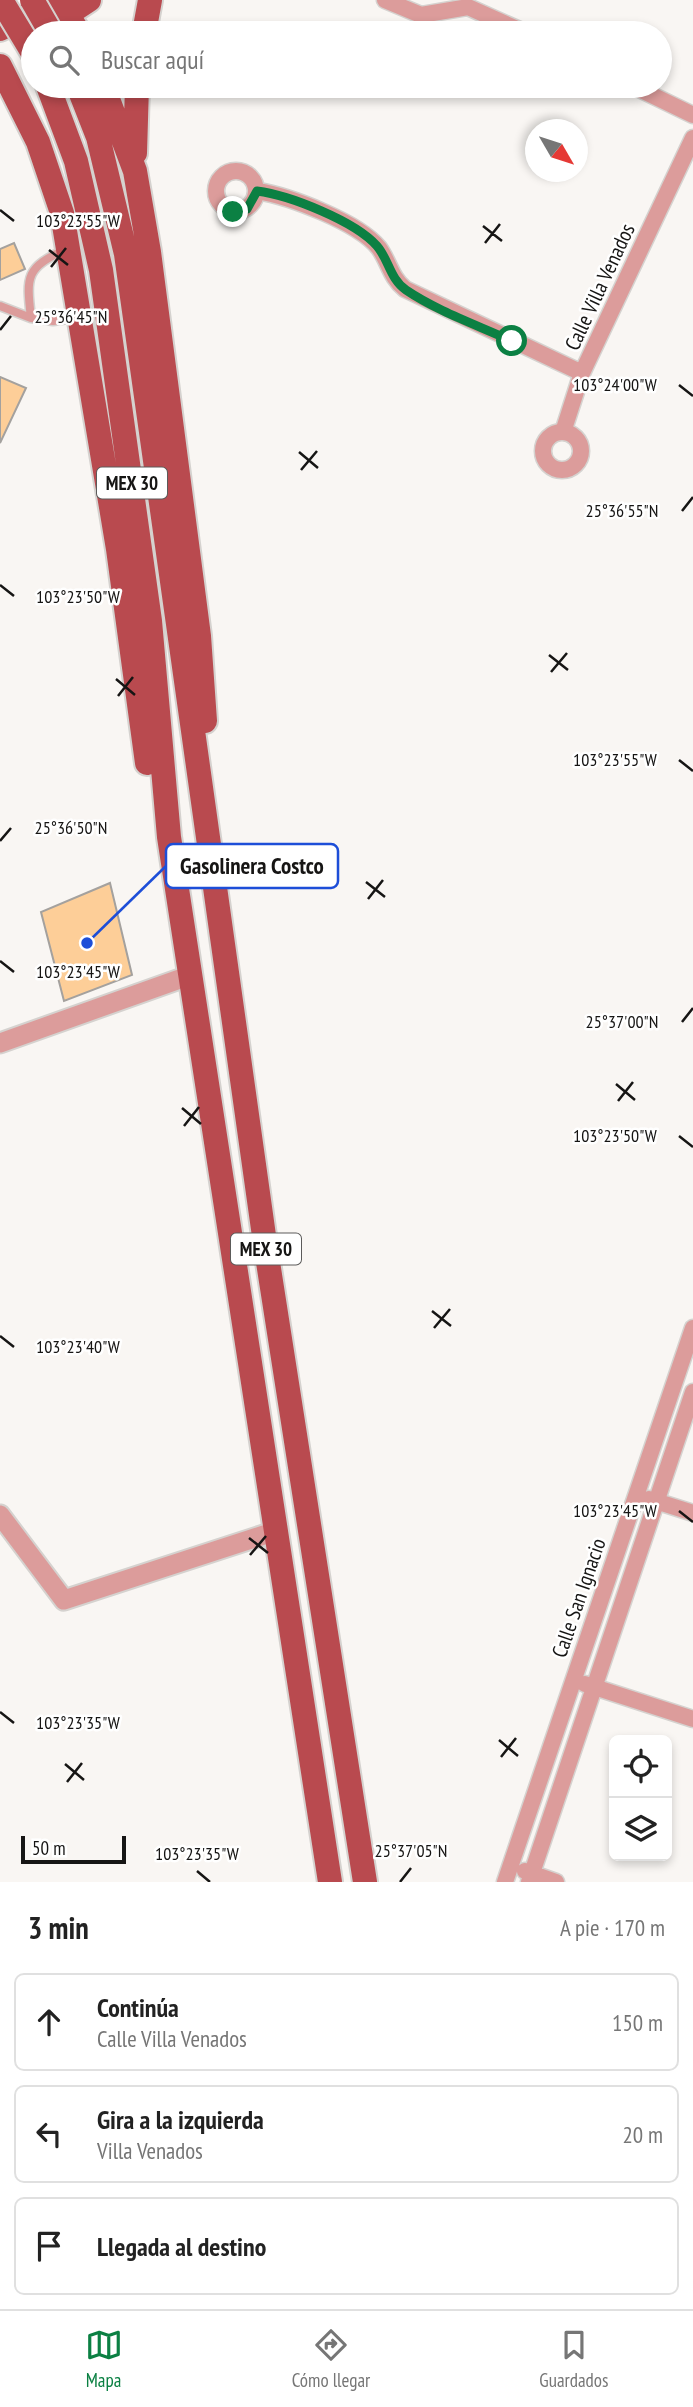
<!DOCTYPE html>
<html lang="es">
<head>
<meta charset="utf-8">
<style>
	body { margin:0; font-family:"PT Sans Narrow",sans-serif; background:#f2f2f2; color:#222 }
	.controls { position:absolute; right:21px; bottom:21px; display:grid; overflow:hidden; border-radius:10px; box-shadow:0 4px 10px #0003 }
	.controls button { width:63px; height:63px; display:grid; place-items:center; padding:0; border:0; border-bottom:2px solid #e0e0e0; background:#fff; color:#222; font:35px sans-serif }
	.compass { position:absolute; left:525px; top:119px; width:63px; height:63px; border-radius:50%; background:#fff; box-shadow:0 4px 10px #0003; rotate:129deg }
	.scale { position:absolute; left:21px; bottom:18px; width:105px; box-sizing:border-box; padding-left:7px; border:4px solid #161514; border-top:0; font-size:19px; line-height:24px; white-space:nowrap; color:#161514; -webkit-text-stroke:5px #fff; paint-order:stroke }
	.stop { position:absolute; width:21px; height:21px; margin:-16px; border:5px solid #0b8043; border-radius:50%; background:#fff }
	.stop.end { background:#0b8043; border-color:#fff; box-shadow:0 2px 7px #0008 }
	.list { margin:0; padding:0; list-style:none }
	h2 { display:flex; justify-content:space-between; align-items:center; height:91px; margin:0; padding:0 28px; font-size:30px }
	h2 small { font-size:23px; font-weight:400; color:#767676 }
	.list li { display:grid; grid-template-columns:46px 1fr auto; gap:21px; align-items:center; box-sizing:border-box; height:98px; margin:0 14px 14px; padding:0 14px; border:2px solid #e0e0e0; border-radius:10px }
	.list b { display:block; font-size:26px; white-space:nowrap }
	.list p { margin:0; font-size:23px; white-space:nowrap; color:#767676 }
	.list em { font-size:23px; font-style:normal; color:#767676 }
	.icon { flex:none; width:38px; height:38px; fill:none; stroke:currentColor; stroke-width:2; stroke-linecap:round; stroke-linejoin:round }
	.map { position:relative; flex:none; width:693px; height:1882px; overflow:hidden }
	.search { position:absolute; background:#fff; box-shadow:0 4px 10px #0003; left:21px; right:21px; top:21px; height:77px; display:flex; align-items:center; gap:18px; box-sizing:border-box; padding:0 24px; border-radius:38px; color:#767676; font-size:26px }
	.sheet { height:427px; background:#fff }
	nav { display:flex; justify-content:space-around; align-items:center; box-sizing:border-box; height:98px; border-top:2px solid #e0e0e0; background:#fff; font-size:19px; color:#767676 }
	nav a { display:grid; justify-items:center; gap:4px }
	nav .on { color:#0b8043 }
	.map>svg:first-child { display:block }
	.building { fill:#fdce98; stroke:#a4a19e; stroke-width:2 }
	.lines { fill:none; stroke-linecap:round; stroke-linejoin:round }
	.service-casing { stroke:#d5d2cf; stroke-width:11 }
	.minor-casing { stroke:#d5d2cf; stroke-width:19 }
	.tertiary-casing { stroke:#d5d2cf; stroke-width:23 }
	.primary-casing { stroke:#d5d2cf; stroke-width:28 }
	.service { stroke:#dc9c9b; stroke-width:8 }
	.minor { stroke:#dc9c9b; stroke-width:16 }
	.tertiary { stroke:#dc9c9b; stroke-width:19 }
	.primary { stroke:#b94a4f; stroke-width:24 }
	.primary-bridge-casing { stroke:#d5d2cf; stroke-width:28; stroke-linecap:butt }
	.primary-bridge { stroke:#b94a4f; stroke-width:24 }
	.route { stroke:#0b8043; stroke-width:9 }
	.ticks { fill:none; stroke:#161514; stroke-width:2.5 }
	.labels { text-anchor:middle; stroke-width:5; stroke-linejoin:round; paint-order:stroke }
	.shield { fill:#fff; stroke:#5c5b5a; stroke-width:2 }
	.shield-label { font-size:19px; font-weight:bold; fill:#161514 }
	.street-label { font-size:21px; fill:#161514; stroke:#fff }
	.ticks-label { font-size:18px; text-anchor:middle; fill:#161514; stroke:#fff; stroke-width:5; stroke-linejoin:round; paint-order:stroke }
	.leader { fill:none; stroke:#1d4ed8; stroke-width:2.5 }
	.callout-dot { fill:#1d4ed8; stroke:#fff; stroke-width:2.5 }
	.callout { fill:#fff; stroke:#1d4ed8; stroke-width:2.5 }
	.callout-label { font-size:23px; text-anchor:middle; font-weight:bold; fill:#161514 }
</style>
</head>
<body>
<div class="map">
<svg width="693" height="1882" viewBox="0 0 693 1882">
	<rect width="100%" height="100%" fill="#f9f6f3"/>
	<path class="building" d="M14,243L25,269L0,280V249Z
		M0,377L26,388L0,443Z
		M110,883L132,975L64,1001L41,912Z"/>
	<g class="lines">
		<defs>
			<path id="service" d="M66,249C26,268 26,275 31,318L53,321L76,318
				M0,306L31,318"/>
			<path id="minor" d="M385,0L421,15L468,7L526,33
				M633,86L693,115
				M216 191a20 20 0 1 1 40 0a20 20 0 1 1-40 0Z
				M257,191C289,196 358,222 379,248C389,262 391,278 405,289L582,373
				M563,432L582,373L693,138
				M543 451a19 19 0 1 1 38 0a19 19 0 1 1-38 0Z
				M649,1499L693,1513
				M585,1684L693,1719
				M525,1871L556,1882
				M505,1882L693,1328
				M529,1882L693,1392"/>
			<path id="tertiary" d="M0,1043L191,975
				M0,1515L64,1600L276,1531"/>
			<path id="primary" d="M59,1L79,33
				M0,29L60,0
				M39,33L89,0
				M144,33L150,0
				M0,66L38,142L62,213L118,549L147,763
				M48,86L76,161L101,270L150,621L169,837L330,1882
				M78,86L98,137L126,254L265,1243L365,1882
				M103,86L135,171L149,252L199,636L205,721
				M135,153L137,86"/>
		</defs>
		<use href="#service" class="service-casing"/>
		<use href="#minor" class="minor-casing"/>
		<use href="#tertiary" class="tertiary-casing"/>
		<use href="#primary" class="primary-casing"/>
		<use href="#service" class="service"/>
		<use href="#minor" class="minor"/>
		<use href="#tertiary" class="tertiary"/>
		<use href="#primary" class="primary"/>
		<defs>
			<path id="primary-bridge" d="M1,0L33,53
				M32,0L51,33"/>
		</defs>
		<use href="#primary-bridge" class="primary-bridge-casing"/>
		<use href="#primary-bridge" class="primary-bridge"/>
	</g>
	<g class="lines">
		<path class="route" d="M233,212L247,209L257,191C289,195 355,221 377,246C389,260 390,279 406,290C437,311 477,325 512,341"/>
	</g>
	<path class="ticks" d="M0,210L14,221M483,226L502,241M485,243L500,224M49,250L68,265M51,267L66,248M0,330L11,316M679,385L693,396M299,452L318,468M301,470L317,451M682,511L693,497M0,585L14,596M549,655L568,670M551,672L567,653M116,679L135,695M118,696L133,677M679,760L693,771M0,841L11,828M366,882L385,897M368,899L383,880M0,961L14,972M682,1022L693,1008M616,1084L635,1100M618,1101L633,1082M182,1108L201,1124M184,1126L199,1107M679,1136L693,1147M432,1311L451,1326M434,1328L450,1309M0,1336L14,1347M679,1511L693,1522M249,1538L268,1553M250,1555L266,1536M0,1712L14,1723M499,1740L518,1756M501,1757L516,1738M65,1764L84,1780M67,1782L82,1763M197,1871L210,1882M400,1882L411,1868"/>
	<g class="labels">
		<g class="shield">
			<rect x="97" y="467.5" width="70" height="31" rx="5"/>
			<rect x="231" y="1233.5" width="70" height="31" rx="5"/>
		</g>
		<g class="shield-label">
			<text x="132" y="490">MEX 30</text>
			<text x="266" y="1256">MEX 30</text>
		</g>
		<g class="street-label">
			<text transform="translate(600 287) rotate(-65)" y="7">Calle Villa Venados</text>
			<text transform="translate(579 1598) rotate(-71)" y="7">Calle San Ignacio</text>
		</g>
	</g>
	<g class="ticks-label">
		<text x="78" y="227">103°23'55"W</text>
		<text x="71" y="323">25°36'45"N</text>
		<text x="615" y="391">103°24'00"W</text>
		<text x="622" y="517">25°36'55"N</text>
		<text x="78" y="603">103°23'50"W</text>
		<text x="615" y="766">103°23'55"W</text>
		<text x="71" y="834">25°36'50"N</text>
		<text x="78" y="978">103°23'45"W</text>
		<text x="622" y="1028">25°37'00"N</text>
		<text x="615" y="1142">103°23'50"W</text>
		<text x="78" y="1353">103°23'40"W</text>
		<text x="615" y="1517">103°23'45"W</text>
		<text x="78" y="1729">103°23'35"W</text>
		<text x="411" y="1857">25°37'05"N</text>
		<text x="197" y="1860">103°23'35"W</text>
	</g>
	<path class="leader" d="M87 943L166 866"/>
	<circle class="callout-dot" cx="87" cy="943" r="7"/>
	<rect class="callout" x="166" y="844" width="172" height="44" rx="7"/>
	<g class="callout-label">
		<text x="252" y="874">Gasolinera Costco</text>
	</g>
</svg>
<div class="controls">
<button><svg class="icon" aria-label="locate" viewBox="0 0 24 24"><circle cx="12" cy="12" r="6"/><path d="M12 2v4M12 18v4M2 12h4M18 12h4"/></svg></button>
<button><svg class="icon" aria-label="layers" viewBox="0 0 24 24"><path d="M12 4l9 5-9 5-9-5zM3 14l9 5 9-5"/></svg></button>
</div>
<svg class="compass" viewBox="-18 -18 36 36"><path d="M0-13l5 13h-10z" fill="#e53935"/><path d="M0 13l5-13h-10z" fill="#767676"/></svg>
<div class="scale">50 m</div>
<div class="stop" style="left:512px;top:341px"></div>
<div class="stop end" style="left:233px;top:212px"></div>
<div class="search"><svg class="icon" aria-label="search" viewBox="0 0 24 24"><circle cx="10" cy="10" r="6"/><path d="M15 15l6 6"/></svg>Buscar aquí</div>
</div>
<section class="sheet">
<h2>3 min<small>A pie · 170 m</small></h2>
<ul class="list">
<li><svg class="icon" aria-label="ahead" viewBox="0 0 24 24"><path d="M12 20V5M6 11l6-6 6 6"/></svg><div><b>Continúa</b><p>Calle Villa Venados</p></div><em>150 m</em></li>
<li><svg class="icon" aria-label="left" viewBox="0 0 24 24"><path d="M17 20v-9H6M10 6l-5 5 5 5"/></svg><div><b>Gira a la izquierda</b><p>Villa Venados</p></div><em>20 m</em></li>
<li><svg class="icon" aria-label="arrive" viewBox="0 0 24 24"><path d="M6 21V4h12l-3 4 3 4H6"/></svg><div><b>Llegada al destino</b></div></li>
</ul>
</section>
<nav>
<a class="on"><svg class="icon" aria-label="map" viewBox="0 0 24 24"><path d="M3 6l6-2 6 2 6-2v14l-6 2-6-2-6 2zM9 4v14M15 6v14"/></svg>Mapa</a>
<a><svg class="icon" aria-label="directions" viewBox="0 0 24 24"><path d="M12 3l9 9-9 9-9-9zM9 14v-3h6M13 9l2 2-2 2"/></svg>Cómo llegar</a>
<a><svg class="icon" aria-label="saved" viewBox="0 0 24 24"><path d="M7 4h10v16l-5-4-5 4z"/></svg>Guardados</a>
</nav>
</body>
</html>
